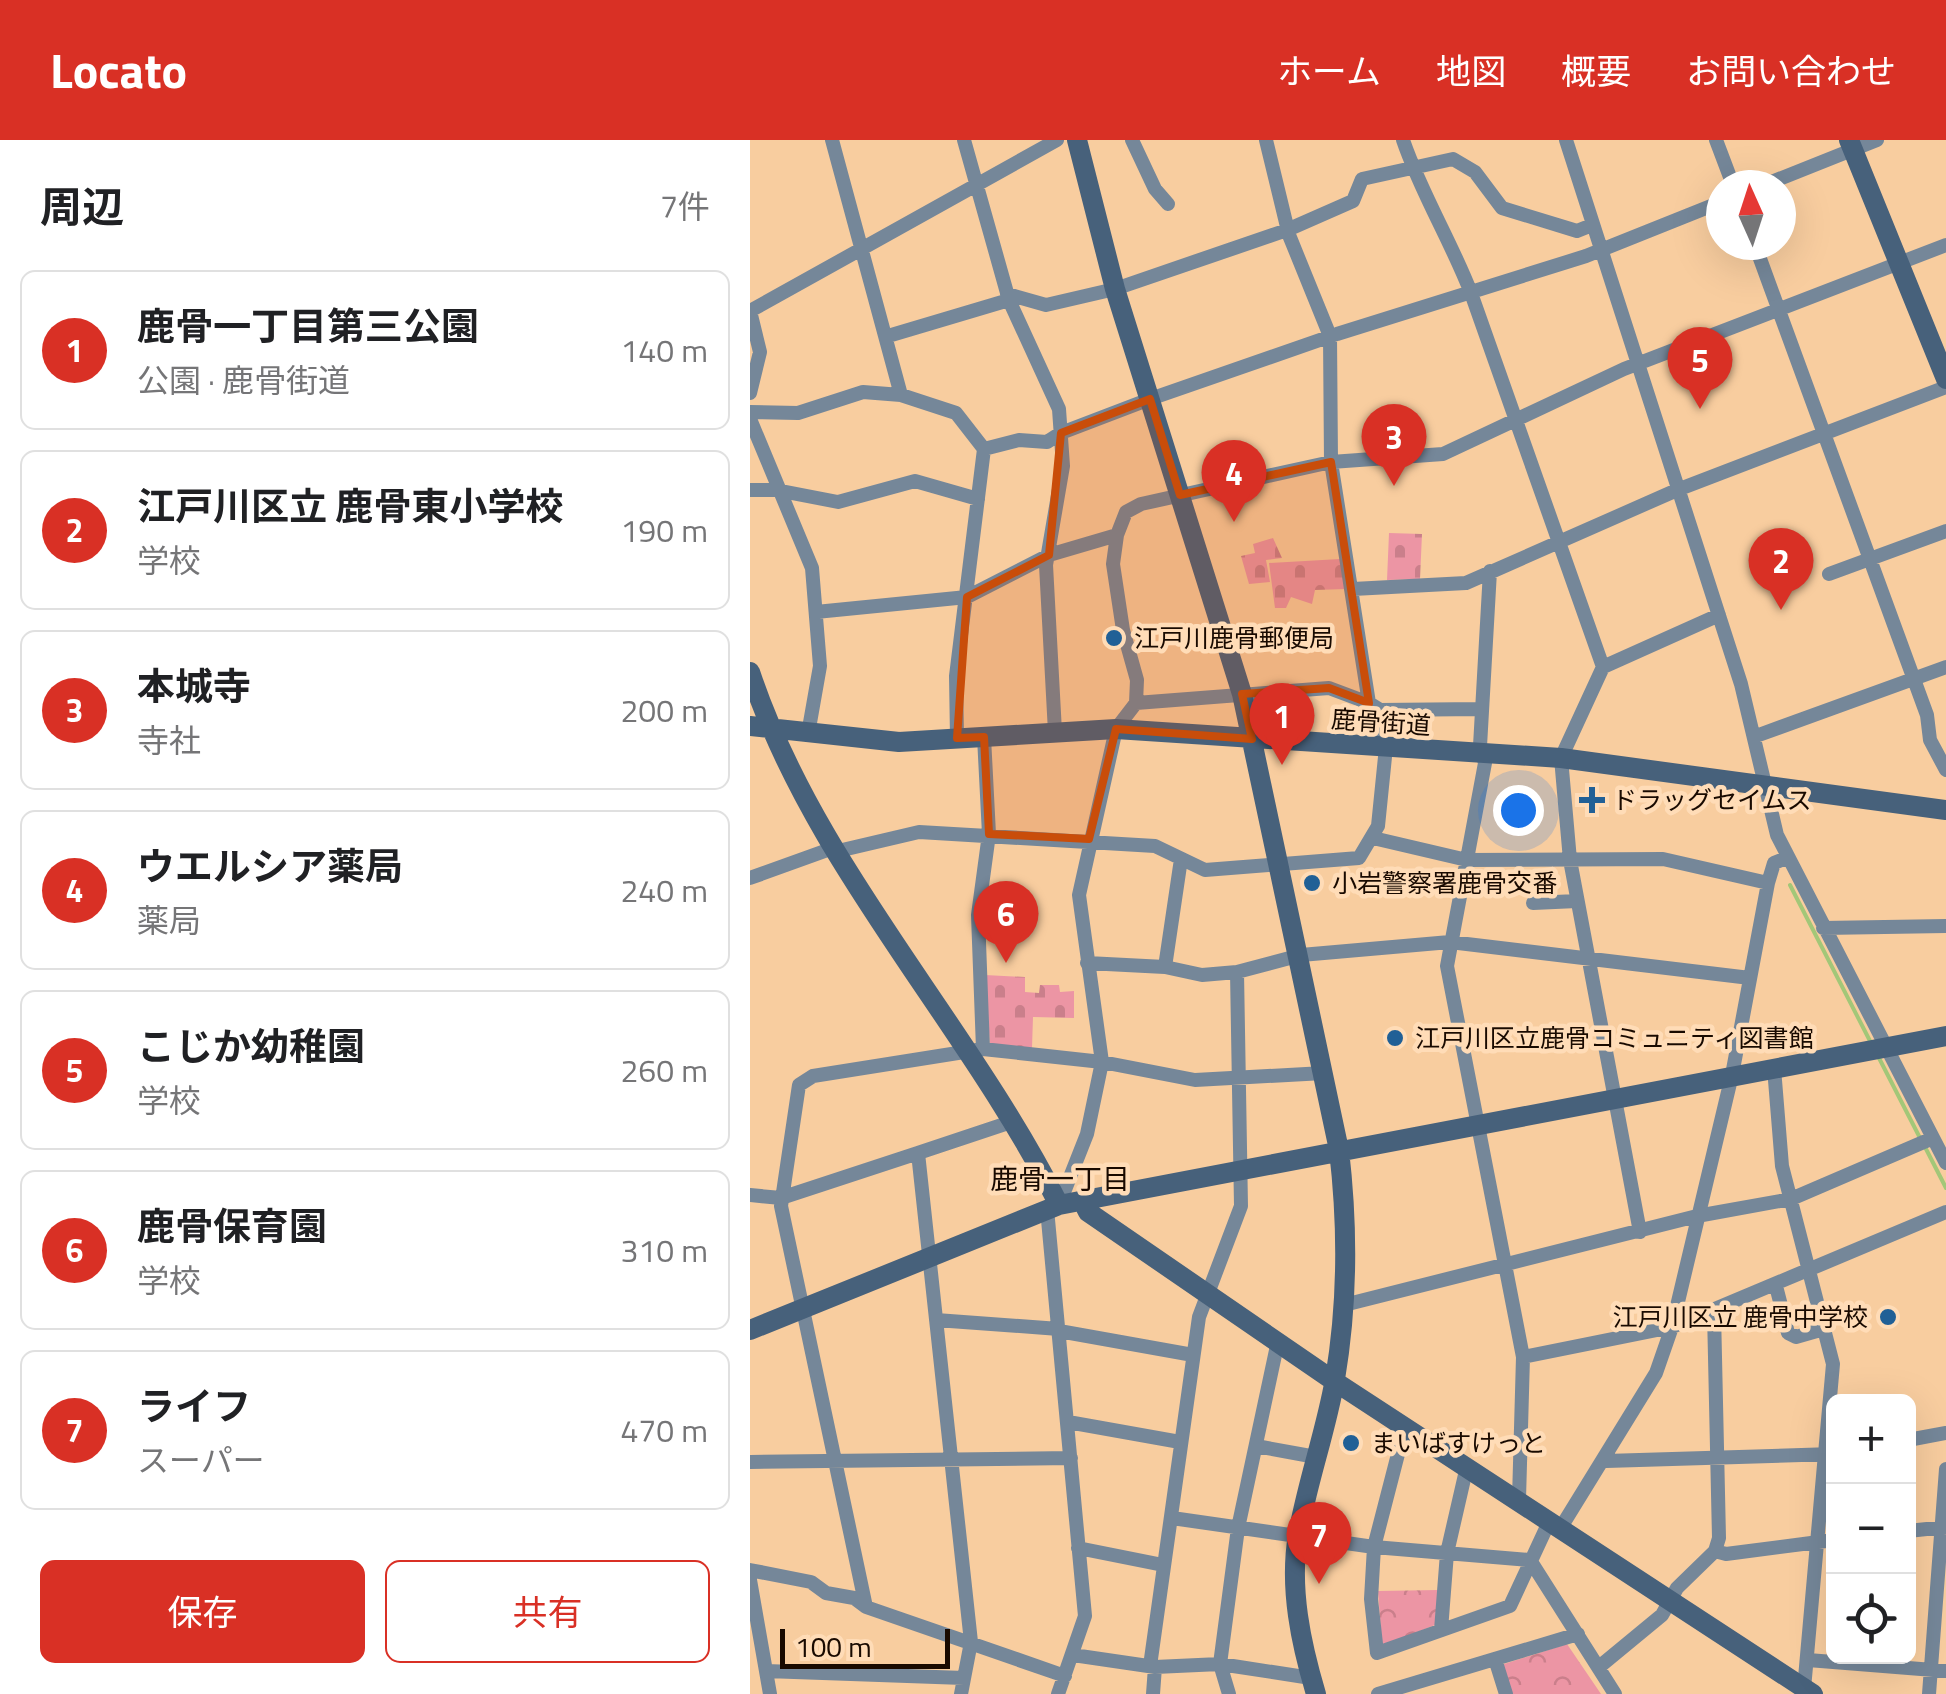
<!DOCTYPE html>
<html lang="ja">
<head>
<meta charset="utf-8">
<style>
	body { margin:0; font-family:"Titillium Web","Noto Sans JP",sans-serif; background:#f6f6f6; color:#202124 }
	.controls { position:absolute; right:30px; bottom:30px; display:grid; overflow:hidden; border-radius:15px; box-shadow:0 10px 40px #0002 }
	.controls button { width:90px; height:90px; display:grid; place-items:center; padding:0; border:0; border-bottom:2px solid #e0e0e0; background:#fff; color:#202124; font:50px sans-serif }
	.compass { position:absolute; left:956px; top:30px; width:90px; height:90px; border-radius:50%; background:#fff; box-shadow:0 10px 40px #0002; rotate:357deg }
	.scale { position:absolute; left:30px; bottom:25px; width:170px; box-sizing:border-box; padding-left:10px; border:5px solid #190a00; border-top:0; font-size:28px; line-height:35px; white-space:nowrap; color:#190a00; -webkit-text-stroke:8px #ffdcb7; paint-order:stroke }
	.you { position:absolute; left:768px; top:670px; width:35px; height:35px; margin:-25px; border:8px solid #fff; border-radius:50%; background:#1a73e8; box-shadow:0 0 0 15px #1a73e833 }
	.badge { display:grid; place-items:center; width:65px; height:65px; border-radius:50%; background:#d93025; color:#fff; font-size:32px; font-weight:700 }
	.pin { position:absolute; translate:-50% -82px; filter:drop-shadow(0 2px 5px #0008) }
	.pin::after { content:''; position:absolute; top:52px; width:35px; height:30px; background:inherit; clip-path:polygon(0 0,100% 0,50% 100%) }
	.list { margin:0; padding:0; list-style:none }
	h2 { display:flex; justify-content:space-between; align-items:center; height:130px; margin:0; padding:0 40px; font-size:42px }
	h2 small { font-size:32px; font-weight:400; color:#757577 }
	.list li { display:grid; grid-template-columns:65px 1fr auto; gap:30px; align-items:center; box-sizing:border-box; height:160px; margin:0 20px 20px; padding:0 20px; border:2px solid #e0e0e0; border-radius:15px }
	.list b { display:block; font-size:38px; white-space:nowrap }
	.list p { margin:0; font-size:32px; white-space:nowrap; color:#757577 }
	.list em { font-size:32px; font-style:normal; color:#757577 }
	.actions { display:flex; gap:20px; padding:30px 40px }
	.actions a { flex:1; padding:22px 0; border:2px solid #d93025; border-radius:15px; text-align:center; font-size:35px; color:#d93025 }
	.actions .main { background:#d93025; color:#fff }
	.icon { flex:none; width:55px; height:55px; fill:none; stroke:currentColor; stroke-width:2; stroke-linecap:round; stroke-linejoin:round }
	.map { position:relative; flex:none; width:1196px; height:1554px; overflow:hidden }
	header { display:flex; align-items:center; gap:60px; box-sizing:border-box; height:140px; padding:0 50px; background:#d93025; color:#fff }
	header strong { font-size:48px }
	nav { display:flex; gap:55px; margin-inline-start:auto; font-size:35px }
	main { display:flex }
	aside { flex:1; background:#fff }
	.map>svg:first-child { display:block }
	.cemetery { fill:url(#cemetery-stones) }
	.park { fill:url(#park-crowns) }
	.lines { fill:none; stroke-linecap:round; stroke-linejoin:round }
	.stream { stroke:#a3c778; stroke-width:4 }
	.street { stroke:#758799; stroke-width:14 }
	.secondary { stroke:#47617b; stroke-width:20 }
	.marked { fill:#c94d0a; fill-opacity:0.2; stroke:#c94d0a; stroke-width:8; stroke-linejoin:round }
	.poi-dot { fill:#216096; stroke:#ffdcb7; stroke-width:4 }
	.labels { text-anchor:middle; stroke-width:9; stroke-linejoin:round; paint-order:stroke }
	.poi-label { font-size:25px; fill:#190a00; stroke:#ffdcb7; text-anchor:start }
	.street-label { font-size:25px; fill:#190a00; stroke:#ffdcb7 }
	.neighbourhood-label { font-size:28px; fill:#190a00; stroke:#ffdcb7 }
</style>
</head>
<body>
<header>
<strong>Locato</strong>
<nav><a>ホーム</a><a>地図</a><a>概要</a><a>お問い合わせ</a></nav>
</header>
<main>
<aside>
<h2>周辺<small>7件</small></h2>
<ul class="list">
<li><span class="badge">1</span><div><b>鹿骨一丁目第三公園</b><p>公園 · 鹿骨街道</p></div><em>140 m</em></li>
<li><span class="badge">2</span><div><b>江戸川区立 鹿骨東小学校</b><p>学校</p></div><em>190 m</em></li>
<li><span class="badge">3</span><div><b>本城寺</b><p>寺社</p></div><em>200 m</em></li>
<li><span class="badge">4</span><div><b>ウエルシア薬局</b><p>薬局</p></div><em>240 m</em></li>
<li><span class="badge">5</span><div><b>こじか幼稚園</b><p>学校</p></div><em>260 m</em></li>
<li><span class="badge">6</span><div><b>鹿骨保育園</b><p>学校</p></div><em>310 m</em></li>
<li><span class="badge">7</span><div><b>ライフ</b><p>スーパー</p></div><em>470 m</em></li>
</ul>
<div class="actions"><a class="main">保存</a><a>共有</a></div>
</aside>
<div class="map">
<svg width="1196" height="1554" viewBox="0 0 1196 1554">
	<defs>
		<pattern id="cemetery-stones" width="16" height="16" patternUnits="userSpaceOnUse" patternTransform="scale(2.5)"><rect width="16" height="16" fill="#ec95a4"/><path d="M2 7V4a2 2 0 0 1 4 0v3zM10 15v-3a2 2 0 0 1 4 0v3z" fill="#ca7f8b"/></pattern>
		<pattern id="park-crowns" width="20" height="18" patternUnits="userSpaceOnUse" patternTransform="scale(2.5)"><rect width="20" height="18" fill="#ec95a4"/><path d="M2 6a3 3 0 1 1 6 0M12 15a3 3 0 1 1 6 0" fill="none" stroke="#ca7f8b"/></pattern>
	</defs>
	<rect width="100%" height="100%" fill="#f8cd9f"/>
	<path class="cemetery" d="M639,393L672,394L670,439L637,440Z
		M523,398L532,418L516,420L520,442L499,444L491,416L505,413L503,404Z
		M590,419L596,449L565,450L562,464L541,457L536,468H525L519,423Z
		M235,835L275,837V852L289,853L290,845H309L310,852L324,851V878L283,877L282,908L240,905Z"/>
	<path class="park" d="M688,1450L685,1485L632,1506L628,1451Z
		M817,1504L851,1554H760L751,1525Z"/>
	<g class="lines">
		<path class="stream" d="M1040,745L1120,901
			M1129,918L1170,998
			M1175,1007L1196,1048"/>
		<path class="street" d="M82,0L151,255L206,273L234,309L206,536L207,598
			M214,0L259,160L309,269L313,326L296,425L305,592
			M382,0L405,49L418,64
			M516,0L539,95L580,196L581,322L619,563L630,570L632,607
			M653,0C671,53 701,101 721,153L853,527L811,618L820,720L890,1092
			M816,0L991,544L1027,695L1196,1023
			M966,0L983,45
			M1014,45L1127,0
			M1005,105L1177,575L1180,600L1196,630
			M257,154L296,165L365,149L537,90L603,61L612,39L703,19L725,32L752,68L827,91L842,85
			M0,171L307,0
			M0,171L10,212L0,253
			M138,196L259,160
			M939,204L954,244
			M0,272L48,273L113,252L151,255
			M0,279L62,428L70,526L58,594
			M234,309L269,300L297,302L311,293L400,259L587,194L836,116L971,62
			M0,350H26L88,362L165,341L228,359
			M740,431L730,606L735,623L697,826L773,1217L769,1359
			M1079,434L1196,391
			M603,449L716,443L927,350L1196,247
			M66,472L217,457L299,415L367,395L376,372L391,364L581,322L693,314L874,229L1196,105
			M853,527L969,475
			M386,563L579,548L619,563
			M630,570L731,569
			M1006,596L1196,527
			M623,698L717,720L913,719L1018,743
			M88,711L169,692L405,706L455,730L609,718L628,686L636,607
			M0,738L86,707
			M783,763L827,761
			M1073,788L1196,786
			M337,823L415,827L452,835L487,832L551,815L700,802L1000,838
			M415,827L431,719
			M233,909L228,775L239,694L234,597
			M1024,928L1032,1026L1083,1224L1054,1549
			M0,1055L31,1058L168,1013
			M309,1065L337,994L352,922L329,755L366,589L386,563L387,540L373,490L363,424L367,395
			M297,1069L335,1476L308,1554
			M1026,1146L1038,1193L1046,1197L1074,1189
			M594,1165L947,1076L1041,1059L1183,998
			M186,1180L309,1189
			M309,1191L443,1215
			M773,1217L922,1187L1196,1072
			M318,1282L430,1302
			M655,1287L624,1407L780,1420
			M1158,1300L1196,1293
			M506,1306L566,1317
			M856,1321L1083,1314
			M0,1322L321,1318
			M422,1378L624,1407L621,1459L627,1513L760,1466L799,1382
			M810,1389L906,1233L922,1187L982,935L1018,743L1024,723L1036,718
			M1158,1391L1196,1387
			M328,1408L413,1425
			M965,1411L976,1414L1084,1400
			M780,1420L865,1554
			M0,1430L61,1442L76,1453L104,1458L116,1467L315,1536
			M0,1440L20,1554
			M116,1467L31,1066L49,945L63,936L233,909L352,922L445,940L574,933
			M691,1490L697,1413L717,1326
			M323,1515L405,1527L470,1524L561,1538
			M745,1519L756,1554
			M1058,1520L1196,1531
			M400,1526L449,1177L491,1066L487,832
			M849,1527L912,1475L927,1448L965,1411L969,1398L964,1172
			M16,1531L214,1538
			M211,1554L221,1502L168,1013L261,982
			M403,1554L405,1527
			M479,1554L470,1524L488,1388L528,1201
			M628,1554L828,1494
			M1179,1554L1196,1329"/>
		<path class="secondary" d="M327,0L365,149L492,554L589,1010C598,1087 598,1162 585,1239C576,1291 557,1343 548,1395C539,1448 551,1504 566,1554
			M1099,0L1196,239
			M0,532C65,727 217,882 309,1065
			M0,586L149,602L366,589L811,618L1196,670
			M332,1060L338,1072L584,1241L1063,1554
			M0,1190L309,1065L1196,896"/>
	</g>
	<path class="marked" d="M400,259L430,355L581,322L619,563L579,548L492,554L502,599L366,589L339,699L239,694L234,597L207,598L217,457L299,415L311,293Z"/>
	<g class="poi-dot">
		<circle cx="364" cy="498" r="10"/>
		<path d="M837 645h10v10h10v10h-10v10h-10v-10h-10v-10h10z"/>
		<circle cx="562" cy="743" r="10"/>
		<circle cx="645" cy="898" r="10"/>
		<circle cx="1138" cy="1177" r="10"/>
		<circle cx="601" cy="1303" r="10"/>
	</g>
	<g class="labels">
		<g class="poi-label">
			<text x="384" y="507">江戸川鹿骨郵便局</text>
			<text x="862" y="669">ドラッグセイムス</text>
			<text x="582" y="752">小岩警察署鹿骨交番</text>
			<text x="665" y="907">江戸川区立鹿骨コミュニティ図書館</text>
			<text x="1118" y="1186" text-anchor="end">江戸川区立 鹿骨中学校</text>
			<text x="621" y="1312">まいばすけっと</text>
		</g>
		<g class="street-label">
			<text transform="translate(631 582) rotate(4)" y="9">鹿骨街道</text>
		</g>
		<g class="neighbourhood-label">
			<text x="310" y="1049">鹿骨一丁目</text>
		</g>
	</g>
</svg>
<div class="controls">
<button>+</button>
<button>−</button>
<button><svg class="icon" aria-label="locate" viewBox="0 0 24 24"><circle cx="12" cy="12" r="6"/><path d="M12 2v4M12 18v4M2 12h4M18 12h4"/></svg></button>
</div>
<svg class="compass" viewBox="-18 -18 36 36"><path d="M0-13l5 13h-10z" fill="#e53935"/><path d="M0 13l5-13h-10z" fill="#757577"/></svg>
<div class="scale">100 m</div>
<div class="you"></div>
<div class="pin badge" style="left:532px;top:625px">1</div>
<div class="pin badge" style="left:1031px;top:470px">2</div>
<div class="pin badge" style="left:644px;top:346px">3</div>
<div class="pin badge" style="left:484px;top:382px">4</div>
<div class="pin badge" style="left:950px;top:269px">5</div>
<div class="pin badge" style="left:256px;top:823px">6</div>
<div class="pin badge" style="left:569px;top:1444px">7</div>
</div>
</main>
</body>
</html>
